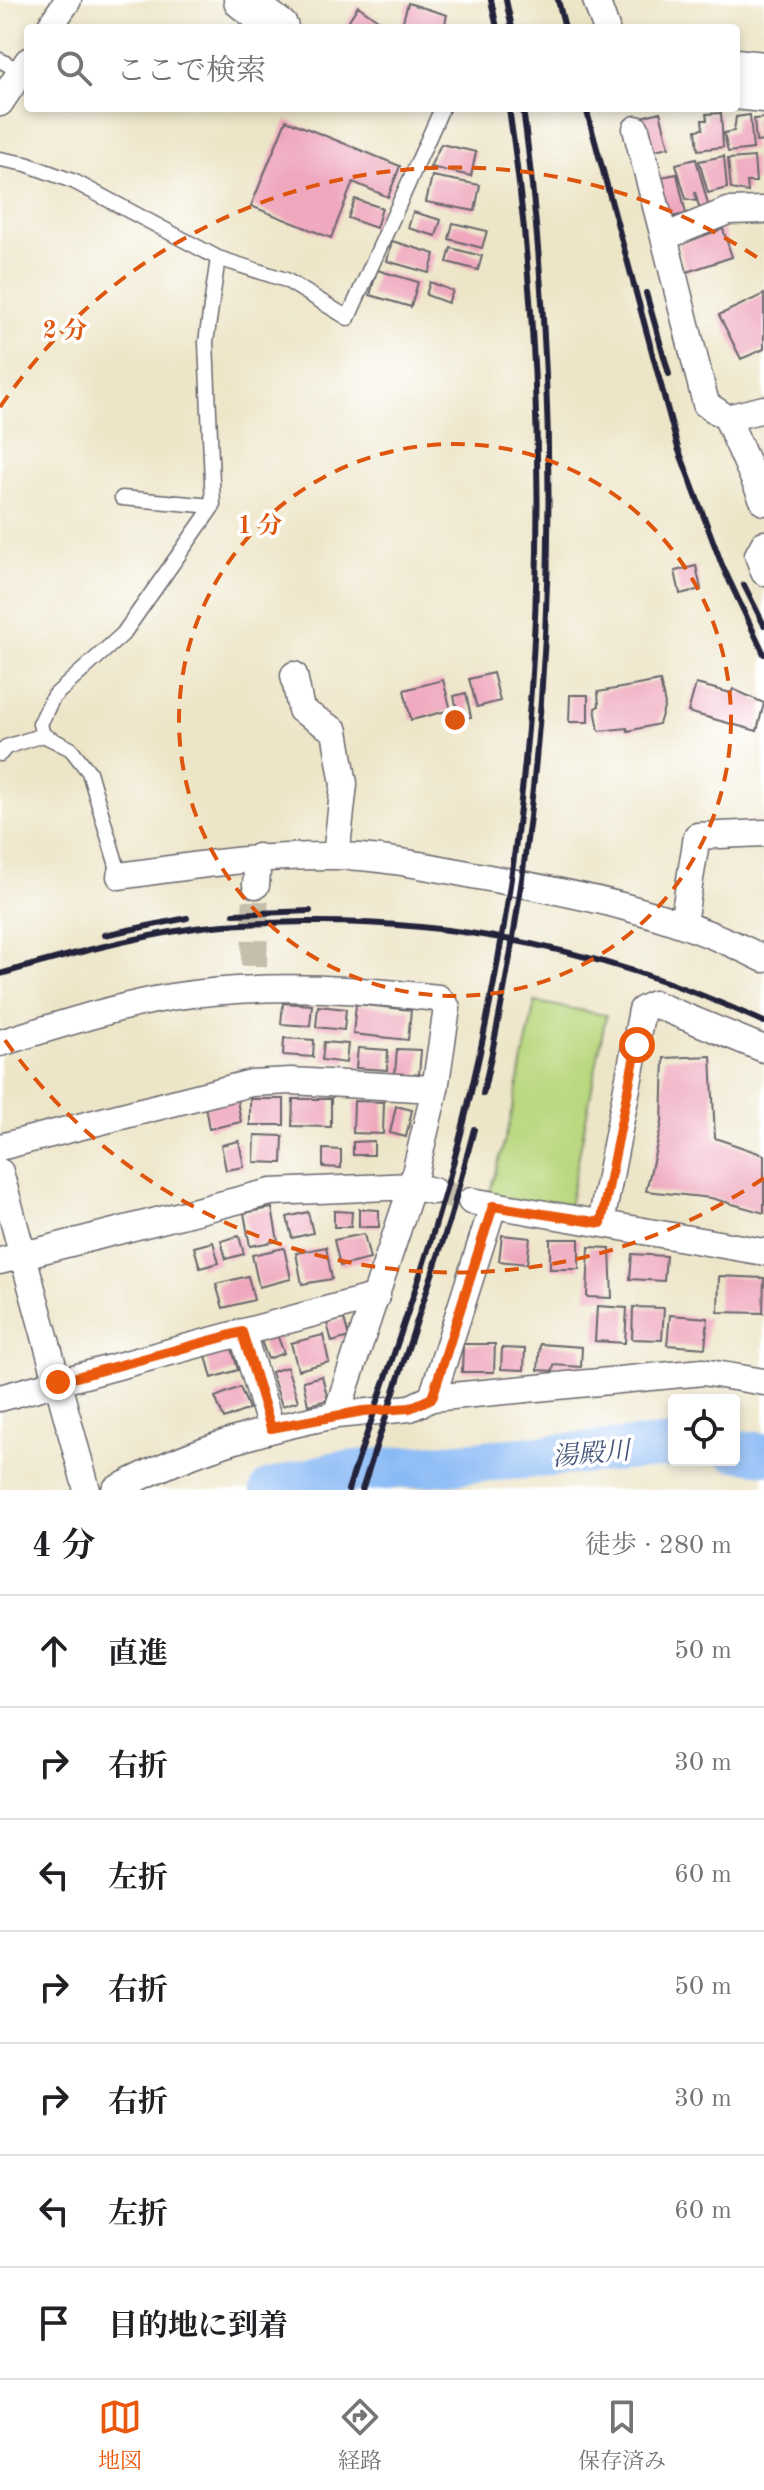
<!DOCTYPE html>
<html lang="ja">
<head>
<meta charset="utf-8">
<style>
	body { margin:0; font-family:"Old Standard TT","Noto Serif JP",serif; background:#f2f2f2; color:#202124 }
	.controls { position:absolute; right:24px; bottom:24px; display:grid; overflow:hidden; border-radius:8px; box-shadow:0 4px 12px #0003 }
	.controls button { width:72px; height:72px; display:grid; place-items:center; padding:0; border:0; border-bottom:2px solid #e0e0e0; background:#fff; color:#202124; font:40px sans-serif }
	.stop { position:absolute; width:24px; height:24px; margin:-18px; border:6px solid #ea580c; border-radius:50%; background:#fff }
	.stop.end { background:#ea580c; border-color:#fff; box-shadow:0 2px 8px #0008 }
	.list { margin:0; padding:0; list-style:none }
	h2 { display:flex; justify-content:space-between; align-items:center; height:104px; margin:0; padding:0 32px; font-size:34px }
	h2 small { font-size:26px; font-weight:400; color:#757577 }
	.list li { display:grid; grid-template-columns:52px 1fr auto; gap:24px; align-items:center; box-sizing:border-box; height:112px; padding:0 32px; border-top:2px solid #e0e0e0 }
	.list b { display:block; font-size:30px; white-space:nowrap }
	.list em { font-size:26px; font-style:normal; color:#757577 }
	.icon { flex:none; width:44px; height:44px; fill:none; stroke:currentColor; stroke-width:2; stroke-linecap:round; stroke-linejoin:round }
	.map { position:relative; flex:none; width:764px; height:1490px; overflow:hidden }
	.search { position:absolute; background:#fff; box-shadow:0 4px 12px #0003; left:24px; right:24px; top:24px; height:88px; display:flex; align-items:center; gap:20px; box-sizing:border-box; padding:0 28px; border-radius:8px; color:#757577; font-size:30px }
	.sheet { height:888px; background:#fff }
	nav { display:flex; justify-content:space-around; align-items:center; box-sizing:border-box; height:112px; border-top:2px solid #e0e0e0; background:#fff; font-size:22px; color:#757577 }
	nav a { display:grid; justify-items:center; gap:4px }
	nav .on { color:#ea580c }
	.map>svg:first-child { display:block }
	.green { fill:#b9d87f; stroke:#6e7d5d; stroke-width:2 }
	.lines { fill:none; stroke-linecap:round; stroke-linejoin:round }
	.river { stroke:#89baf5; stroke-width:42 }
	.building { fill:#efa7bd }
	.street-tunnel { stroke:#c4beab; stroke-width:26; stroke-dasharray:26 13; stroke-linecap:butt }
	.lane-casing { stroke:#69666c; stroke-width:17 }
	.street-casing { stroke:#69666c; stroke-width:29 }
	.secondary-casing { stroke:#69666c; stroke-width:41 }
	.lane { stroke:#fff; stroke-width:14 }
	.street { stroke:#fff; stroke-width:26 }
	.secondary { stroke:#fff; stroke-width:38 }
	.rail { stroke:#22223b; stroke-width:6 }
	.route { stroke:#ea580c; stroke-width:10 }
	.ring { fill:none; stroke:#de560e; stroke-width:4; stroke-dasharray:14 10 }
	.labels { text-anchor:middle; stroke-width:7; stroke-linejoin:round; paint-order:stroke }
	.water-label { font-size:26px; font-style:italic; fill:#46577c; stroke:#fff }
	.centre { fill:#de560e; stroke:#fff; stroke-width:4 }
	.ring-label { font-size:24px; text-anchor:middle; font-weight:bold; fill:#de560e; stroke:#fff; stroke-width:7; stroke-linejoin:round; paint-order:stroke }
</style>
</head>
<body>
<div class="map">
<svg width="764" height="1490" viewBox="0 0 764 1490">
	<rect width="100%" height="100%" fill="#fff"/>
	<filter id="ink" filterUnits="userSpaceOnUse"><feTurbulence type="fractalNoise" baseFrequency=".0125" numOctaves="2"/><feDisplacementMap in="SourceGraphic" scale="16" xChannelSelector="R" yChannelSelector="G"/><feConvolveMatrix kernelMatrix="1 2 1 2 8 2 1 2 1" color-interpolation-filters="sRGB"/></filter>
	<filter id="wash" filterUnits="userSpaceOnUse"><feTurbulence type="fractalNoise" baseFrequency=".006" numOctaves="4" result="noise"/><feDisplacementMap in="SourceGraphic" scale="32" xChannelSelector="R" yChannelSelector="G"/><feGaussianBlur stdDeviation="1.8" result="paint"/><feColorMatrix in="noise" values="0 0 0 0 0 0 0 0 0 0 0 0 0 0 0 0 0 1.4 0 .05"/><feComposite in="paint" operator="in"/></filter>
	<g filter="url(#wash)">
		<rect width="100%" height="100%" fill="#ede5c7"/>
		<path class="green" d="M535,1002L606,1015L569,1207L488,1198L510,1122Z"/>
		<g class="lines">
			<path class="river" d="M734,1450L764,1454
				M271,1490L332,1473L674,1446"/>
		</g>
		<g id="blocks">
			<path class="building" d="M408,3L447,15L444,28H401Z
				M358,6L385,25L383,28H344Z
				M660,112L669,147L649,151L641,117Z
				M721,113L723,147L698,150L696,130L703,129L702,120H707L706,114Z
				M750,115L753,149L728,152L724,133L734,131L736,117Z
				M764,118V141L756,142L754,119Z
				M286,120L400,166L388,197L353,182L331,238L251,206Z
				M441,144L476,152L471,176L430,167Z
				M724,156L727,188L708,193L699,161Z
				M754,157L756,182H747L748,192L731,189L728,159Z
				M696,159L710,212L701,214L695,192L696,201L686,199L676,164Z
				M677,174L686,214L665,218L656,178Z
				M432,176L480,185L475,211L426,202Z
				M355,199L382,208L376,228L348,218Z
				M413,212L441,220L436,236L408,228Z
				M453,223L487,231L482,248L449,239Z
				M723,229L732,257L687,272L678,244Z
				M392,241L435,254L429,273L387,261Z
				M451,248L482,256L478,270L447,262Z
				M377,270L418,282L411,307L370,295Z
				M430,282L453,291L448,303L426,295Z
				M764,294V349L741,359L719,315Z
				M696,566L701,589L680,594L675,571Z
				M493,673L500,701L477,707L469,679Z
				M443,680L451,710L411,720L404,690Z
				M660,681L665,705L659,724L628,731L627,728L599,731L595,708L599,706L598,692Z
				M696,684L731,693L733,689L764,703L757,731L688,712Z
				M466,693L471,717L459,719L454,696Z
				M570,695H588V722H569Z
				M283,1003L312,1005L310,1026L281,1024Z
				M356,1004L411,1010L408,1040L353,1034Z
				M318,1006L346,1009L344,1030L316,1027Z
				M284,1038L314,1040L313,1057L283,1055Z
				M324,1042L348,1044L346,1063L322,1060Z
				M358,1048L388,1050L387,1070L356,1068Z
				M397,1049L421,1050L419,1075L395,1074Z
				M711,1056L715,1138L764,1155V1213L711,1198L646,1191L662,1123L664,1058Z
				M250,1099H284V1125H250Z
				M293,1099H331V1127L292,1126Z
				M237,1100L241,1122L209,1129L205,1106Z
				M354,1101L384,1102L383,1134L353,1133Z
				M396,1106L412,1110L406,1137L390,1133Z
				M255,1135L283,1136L282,1163L254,1162Z
				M239,1141L244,1167L226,1170L221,1145Z
				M374,1141V1155H353V1142Z
				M323,1149L341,1150V1168L323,1167Z
				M272,1208L278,1241L250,1246L244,1213Z
				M359,1209L379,1210V1227H359Z
				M334,1211L352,1212L351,1227H334Z
				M308,1212L313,1233L292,1238L287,1217Z
				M364,1234L370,1259L340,1266L334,1240Z
				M502,1235L530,1238L527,1264L499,1261Z
				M239,1236L244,1254L226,1259L221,1241Z
				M550,1239H579V1269H550Z
				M213,1242L219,1263L200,1268L194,1247Z
				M326,1247L332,1279L302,1284L296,1253Z
				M589,1247L610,1248L612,1298L587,1297Z
				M284,1248L291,1279L259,1287L252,1255Z
				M632,1254L666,1256L664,1281L630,1279Z
				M248,1276L254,1300L223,1308L216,1284Z
				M719,1276L764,1278L763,1313L718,1312Z
				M597,1306L627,1308L625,1343L595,1341Z
				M633,1307L664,1308L662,1340L632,1339Z
				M670,1315L708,1318L705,1348L667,1345Z
				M344,1319L349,1337L332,1342L327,1323Z
				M276,1332L284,1353L268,1359L260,1338Z
				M323,1335L329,1362L298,1370L291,1343Z
				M463,1344H495L494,1372H462Z
				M540,1344L582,1347L581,1367L554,1365L553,1371L538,1370Z
				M231,1345L238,1370L212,1378L205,1352Z
				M502,1348L525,1349L524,1370L501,1369Z
				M287,1367L298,1401L282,1406L271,1372Z
				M322,1376L328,1400L308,1405L303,1381Z
				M240,1387L249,1409L224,1419L215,1397Z"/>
		</g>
	</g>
	<g filter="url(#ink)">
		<use href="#blocks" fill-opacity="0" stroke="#69666c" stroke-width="2"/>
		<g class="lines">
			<path class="street-tunnel" d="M254,966L256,885
				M433,1191L471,1201"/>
			<defs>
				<path id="lane" d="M0,60L21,72
					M0,159L26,164L75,182L218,258L286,280L348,318L442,108
					M122,498L213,506
					M43,735L40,724L53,697L123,634L213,506L206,342L218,258
					M0,754L6,747L43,735L71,749L89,772L120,876"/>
				<path id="street" d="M596,0L606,28
					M49,28L68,0
					M736,62L764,65
					M0,103L28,61
					M636,129L664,237
					M764,210L728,211L664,237L706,404L727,418L764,502
					M727,418L764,409
					M764,544L758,555L764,572
					M294,675L301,710L335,731L344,784L336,856
					M120,876C191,866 261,855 333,856C381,856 431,867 478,876C577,894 673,912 764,959
					M256,885L258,857
					M683,923L697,836L764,833
					M0,1043C56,1026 113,1007 171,997C261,983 348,988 438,998L447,1008L435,1089L412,1186L336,1415C258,1430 185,1452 115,1490
					M0,1147L251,1083L291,1081L435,1089
					M0,1172L87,1490
					M471,1201L764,1252
					M601,1223L642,1010L654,1004L764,1049
					M0,1261L271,1192L412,1186L433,1191
					M242,1332L271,1428
					M0,1398L377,1296
					M432,1398L493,1206
					M336,1415L410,1408L432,1398L703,1372L764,1382"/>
				<path id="secondary" d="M243,0L279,28
					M736,90L764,93"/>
			</defs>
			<use href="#lane" class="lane-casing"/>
			<use href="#street" class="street-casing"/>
			<use href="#secondary" class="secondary-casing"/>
			<use href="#lane" class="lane"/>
			<use href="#street" class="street"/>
			<use href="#secondary" class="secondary"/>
			<path class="rail" d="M491,0L497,28
				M506,0L512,28
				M558,0L565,28
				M586,108L678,448L722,565L764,654
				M646,293L669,374
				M744,585L764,625
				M234,914L310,911
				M104,935L187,918
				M0,974C64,956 129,938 195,928C231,923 269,923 305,922C465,920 618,954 764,1022
				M483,1094C556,768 566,439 523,108
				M348,1490C390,1363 437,1236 468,1105C545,783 557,436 509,108
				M362,1490L451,1216L474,1129"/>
		</g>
	</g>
	<g class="lines" filter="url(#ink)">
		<path class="route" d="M58,1382L242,1332L271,1428L363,1411L410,1408L432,1398L493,1206L601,1223L637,1045"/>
	</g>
	<g class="ring">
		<circle cx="455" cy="720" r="276"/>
		<path d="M764 1178A552 552 0 0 1 0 1033M0 407A552 552 0 0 1 764 262"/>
	</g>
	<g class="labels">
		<g class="water-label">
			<text transform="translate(591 1453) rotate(-5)" y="9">湯殿川</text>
		</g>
	</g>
	<circle cx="455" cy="720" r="12" class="centre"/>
	<g class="ring-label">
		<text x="65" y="338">2 分</text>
		<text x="260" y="533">1 分</text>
	</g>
</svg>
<div class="controls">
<button><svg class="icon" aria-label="locate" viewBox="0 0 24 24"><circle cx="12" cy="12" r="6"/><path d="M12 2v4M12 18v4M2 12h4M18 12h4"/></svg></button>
</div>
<div class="stop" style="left:637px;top:1045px"></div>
<div class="stop end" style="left:58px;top:1382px"></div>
<div class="search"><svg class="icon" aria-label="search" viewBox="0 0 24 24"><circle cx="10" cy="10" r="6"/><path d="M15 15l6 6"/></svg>ここで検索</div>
</div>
<section class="sheet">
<h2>4 分<small>徒歩 · 280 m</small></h2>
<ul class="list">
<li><svg class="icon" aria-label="ahead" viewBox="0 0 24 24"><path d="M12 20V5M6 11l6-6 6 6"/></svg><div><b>直進</b></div><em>50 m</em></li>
<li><svg class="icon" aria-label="right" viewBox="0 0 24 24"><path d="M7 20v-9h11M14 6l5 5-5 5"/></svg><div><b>右折</b></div><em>30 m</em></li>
<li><svg class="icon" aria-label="left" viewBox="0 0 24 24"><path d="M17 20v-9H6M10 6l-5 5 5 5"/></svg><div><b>左折</b></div><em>60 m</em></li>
<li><svg class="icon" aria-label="right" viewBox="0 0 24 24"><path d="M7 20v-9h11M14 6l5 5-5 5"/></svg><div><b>右折</b></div><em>50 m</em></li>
<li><svg class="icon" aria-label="right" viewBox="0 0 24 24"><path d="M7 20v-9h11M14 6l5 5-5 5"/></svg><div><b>右折</b></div><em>30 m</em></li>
<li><svg class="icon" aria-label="left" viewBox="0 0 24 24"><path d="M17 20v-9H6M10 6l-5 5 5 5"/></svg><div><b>左折</b></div><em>60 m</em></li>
<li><svg class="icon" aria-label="arrive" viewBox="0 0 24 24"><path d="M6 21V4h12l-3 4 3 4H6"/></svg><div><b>目的地に到着</b></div></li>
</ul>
</section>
<nav>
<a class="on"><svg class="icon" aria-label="map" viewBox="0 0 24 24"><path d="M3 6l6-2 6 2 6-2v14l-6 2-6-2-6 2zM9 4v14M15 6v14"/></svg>地図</a>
<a><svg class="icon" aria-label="directions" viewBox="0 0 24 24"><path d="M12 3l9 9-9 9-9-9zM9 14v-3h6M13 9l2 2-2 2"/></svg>経路</a>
<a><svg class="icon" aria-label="saved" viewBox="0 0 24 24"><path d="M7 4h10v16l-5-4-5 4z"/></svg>保存済み</a>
</nav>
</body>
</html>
